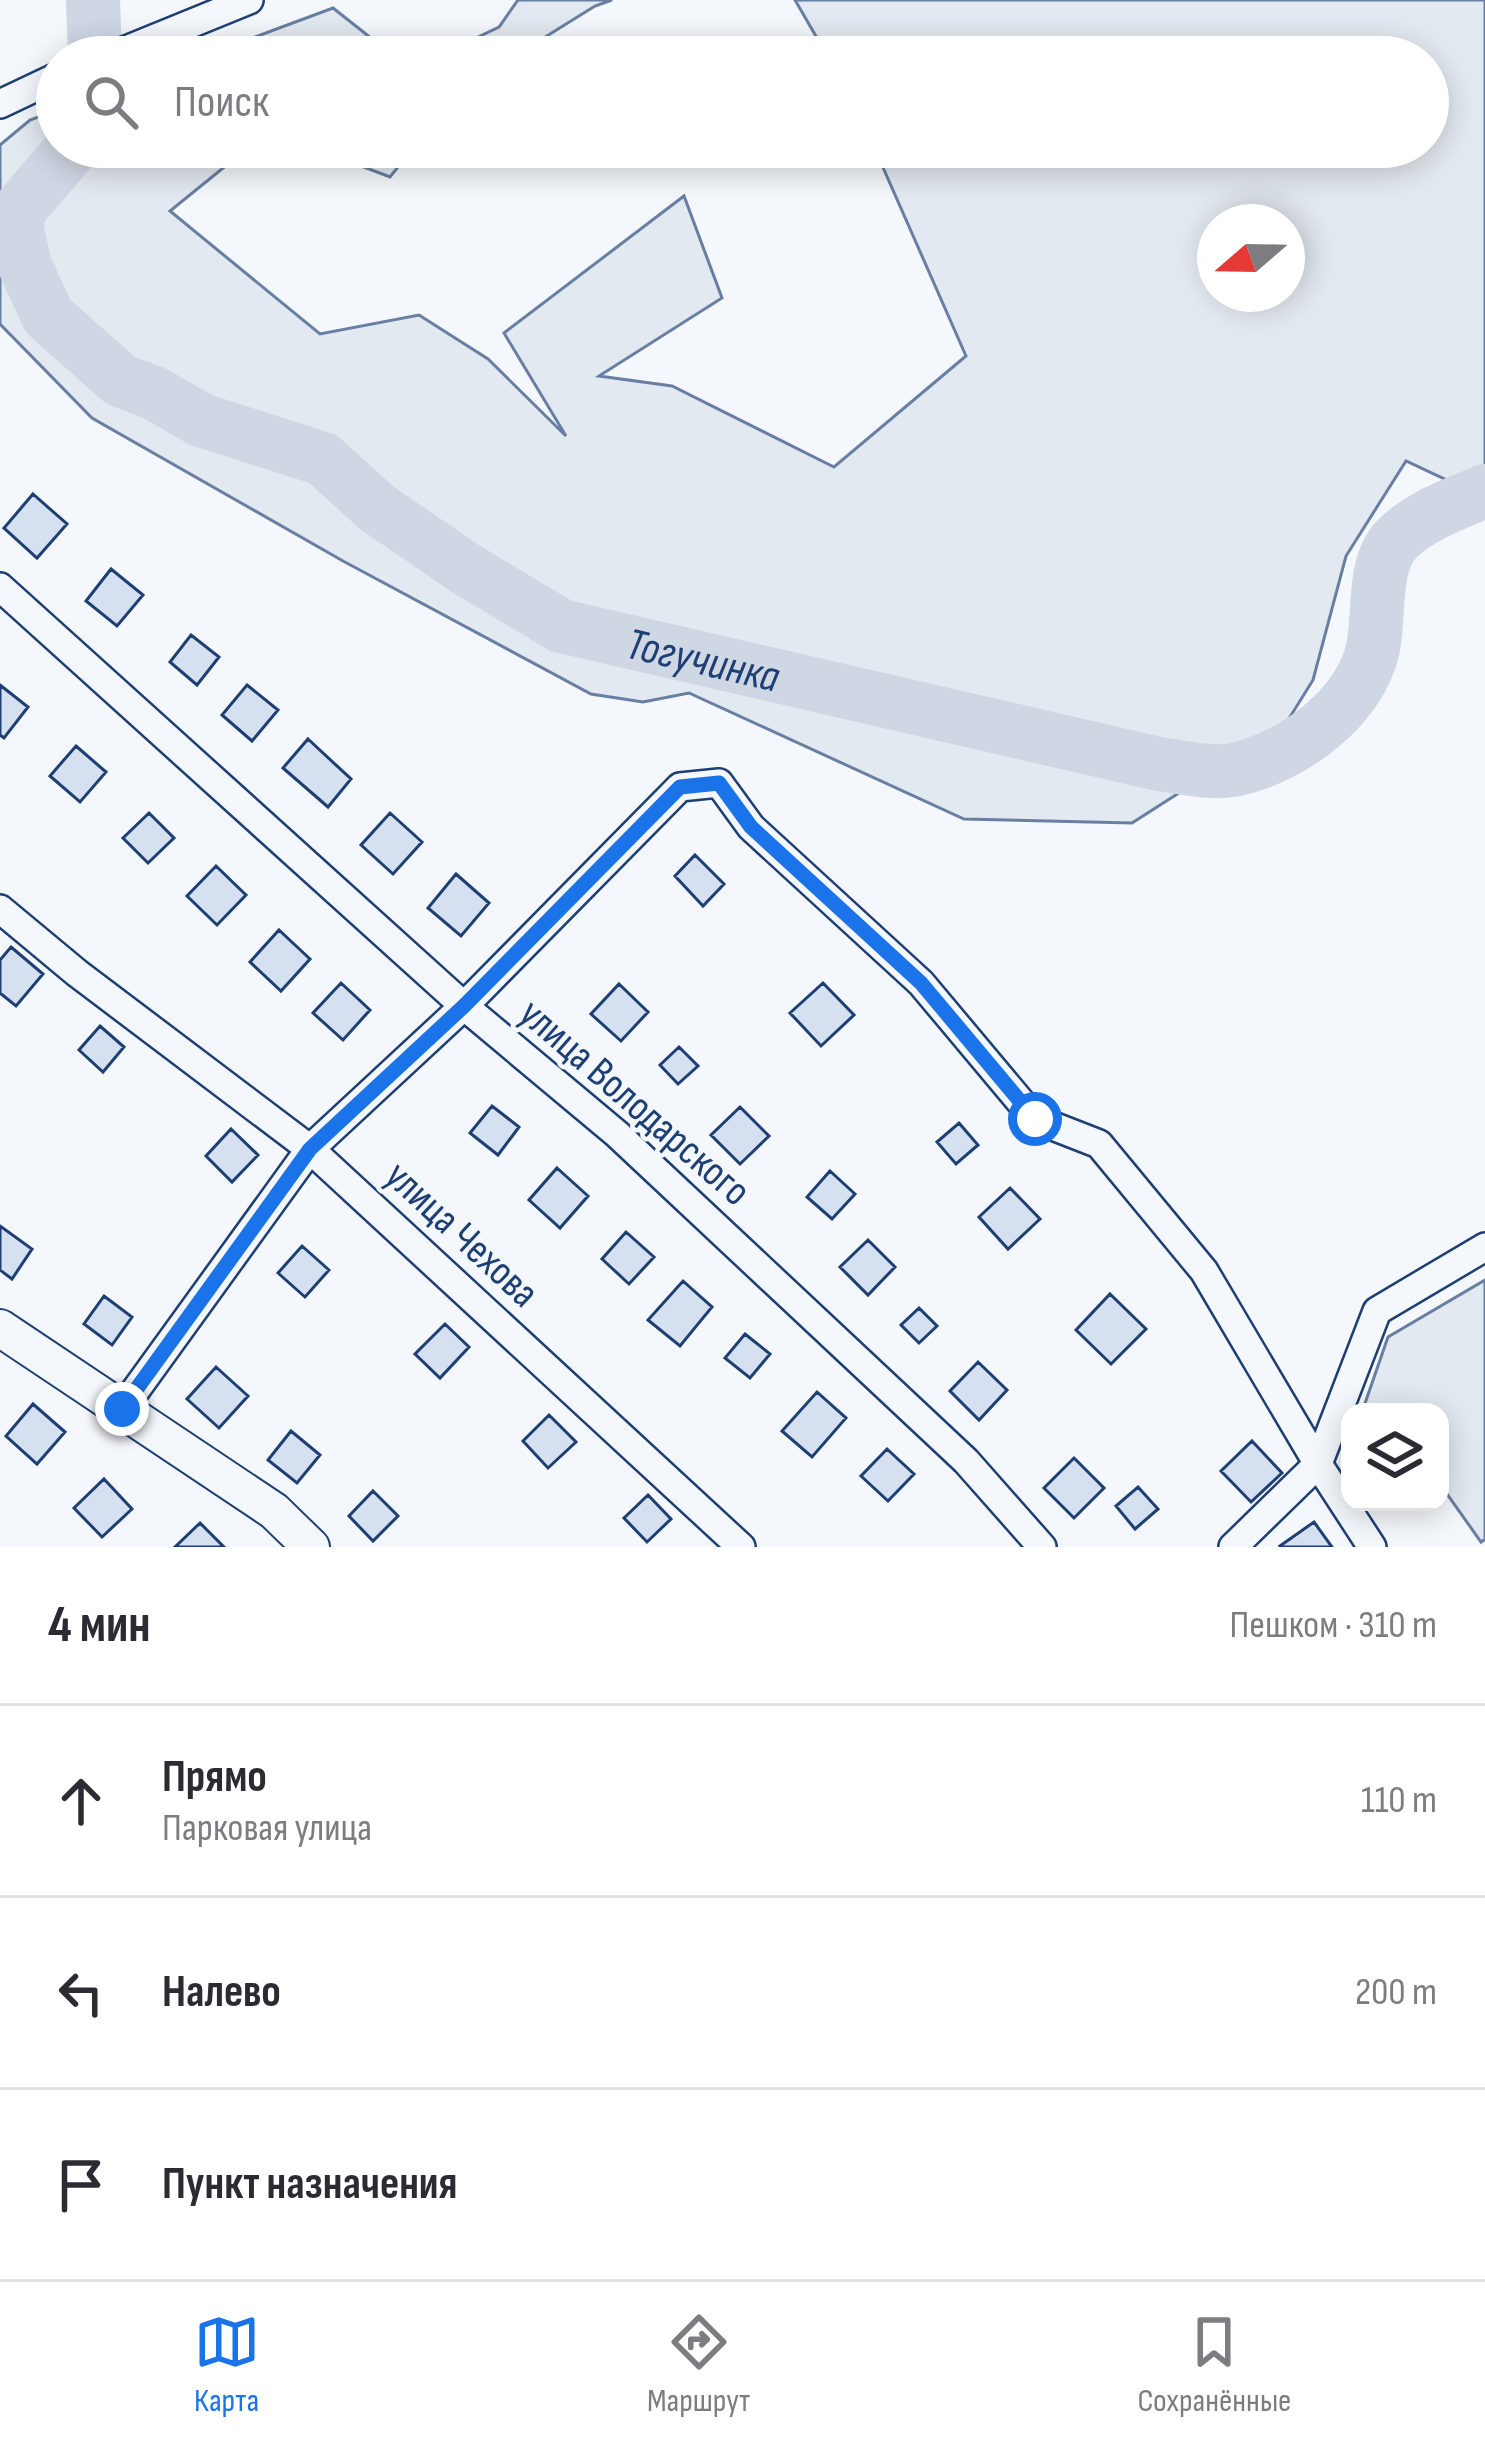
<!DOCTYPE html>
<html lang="ru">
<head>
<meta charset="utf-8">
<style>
	body { margin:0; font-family:"Sofia Sans Condensed",sans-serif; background:#f7f7f7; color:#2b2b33 }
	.controls { position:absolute; right:36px; bottom:36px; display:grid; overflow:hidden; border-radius:24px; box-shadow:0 6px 30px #0003 }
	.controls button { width:108px; height:108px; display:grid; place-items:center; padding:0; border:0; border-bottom:3px solid #e1e1e2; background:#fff; color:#2b2b33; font:60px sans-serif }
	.compass { position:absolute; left:1197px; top:204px; width:108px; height:108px; border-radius:50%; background:#fff; box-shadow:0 6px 30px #0003; rotate:250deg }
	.stop { position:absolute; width:36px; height:36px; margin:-27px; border:9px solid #1a73e8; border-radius:50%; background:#fff }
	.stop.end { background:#1a73e8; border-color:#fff; box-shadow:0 3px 12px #0008 }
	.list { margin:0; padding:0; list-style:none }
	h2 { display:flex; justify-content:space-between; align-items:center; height:156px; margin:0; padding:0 48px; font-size:51px }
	h2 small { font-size:39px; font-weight:400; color:#7c7c81 }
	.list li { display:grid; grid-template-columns:78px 1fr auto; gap:36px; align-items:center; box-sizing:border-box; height:192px; padding:0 48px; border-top:3px solid #e1e1e2 }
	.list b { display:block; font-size:45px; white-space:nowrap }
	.list p { margin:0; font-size:39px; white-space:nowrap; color:#7c7c81 }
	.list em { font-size:39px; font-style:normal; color:#7c7c81 }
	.icon { flex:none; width:66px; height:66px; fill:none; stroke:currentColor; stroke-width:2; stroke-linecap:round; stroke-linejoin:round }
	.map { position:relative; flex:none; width:1485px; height:1547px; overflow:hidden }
	.search { position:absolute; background:#fff; box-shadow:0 6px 30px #0003; left:36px; right:36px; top:36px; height:132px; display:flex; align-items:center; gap:30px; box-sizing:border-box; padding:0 42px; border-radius:66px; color:#7c7c81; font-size:45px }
	.sheet { height:732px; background:#fff }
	nav { display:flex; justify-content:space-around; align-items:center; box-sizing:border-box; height:168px; border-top:3px solid #e1e1e2; background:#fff; font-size:33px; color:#7c7c81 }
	nav a { display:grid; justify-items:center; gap:6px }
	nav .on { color:#1a73e8 }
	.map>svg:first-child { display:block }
	.green { fill:#e3e9f0; stroke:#687fa3; stroke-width:3; fill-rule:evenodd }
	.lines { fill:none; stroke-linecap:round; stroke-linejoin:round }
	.river { stroke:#cfd7e4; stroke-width:54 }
	.building { fill:#d5e0f0; stroke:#1d3f73; stroke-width:3 }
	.street-casing { stroke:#1d3f73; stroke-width:32 }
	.secondary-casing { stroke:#1d3f73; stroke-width:40 }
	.street { stroke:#f4f7fb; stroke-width:27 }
	.secondary { stroke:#f4f7fb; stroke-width:36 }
	.route { stroke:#1a73e8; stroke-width:15 }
	.labels { text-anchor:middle; stroke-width:9; stroke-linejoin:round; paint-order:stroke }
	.street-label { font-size:42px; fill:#1d3f73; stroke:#f4f7fb }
	.water-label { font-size:45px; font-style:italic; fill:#1d3f73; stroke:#f4f7fb }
</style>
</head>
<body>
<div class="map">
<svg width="1485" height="1547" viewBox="0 0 1485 1547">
	<rect width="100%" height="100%" fill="#f4f7fb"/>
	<path class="green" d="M518,0H612L595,6L513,57H436L499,27Z
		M795,0H1485V498L1406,461L1346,556L1313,680L1285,725L1132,823L964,819L689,693L643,702L591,694L343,561L92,418L0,324V145L30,120L57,110V147H249L170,211L320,334L419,315L488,359L566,436L504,333L684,196L722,298L599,376L672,386L834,467L966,356L874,147H1428V57H828ZM1215,222H1287V294H1215Z
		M333,8L395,57H201Z
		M311,147H414L390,177Z
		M1485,1280V1539L1481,1542L1440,1484V1412H1362L1388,1337Z"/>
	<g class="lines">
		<g class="river">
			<path d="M93,0L95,57"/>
			<path id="s1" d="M73,147L18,211L17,230L25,266L48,316L120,380L154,393L201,420L323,459L377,508L466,569L561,626L1159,764C1182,767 1210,774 1233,770C1292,758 1360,708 1373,648C1380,616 1372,566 1396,540C1419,516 1455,504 1485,491"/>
		</g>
	</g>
	<path class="building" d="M33,494L67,524L37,558L4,528Z
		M111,569L143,595L117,626L86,601Z
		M191,635L219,657L197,685L170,662Z
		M0,685L28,707L4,738L0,735Z
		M247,685L278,710L252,741L222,715Z
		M308,739L351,779L328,807L283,768Z
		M76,746L106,772L80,802L50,776Z
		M149,813L174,838L148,863L123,838Z
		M390,813L422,842L393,874L361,845Z
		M695,855L724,884L703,906L675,876Z
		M216,866L246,895L217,925L187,896Z
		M456,874L489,903L461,936L428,908Z
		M279,930L310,959L281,991L250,962Z
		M11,947L43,974L16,1006L0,993V960Z
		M341,983L370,1010L343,1040L313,1013Z
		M823,983L854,1015L821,1046L790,1013Z
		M619,984L648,1012L621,1041L591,1014Z
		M100,1026L124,1047L103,1072L79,1050Z
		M679,1047L698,1066L678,1084L660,1065Z
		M492,1106L519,1127L498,1155L470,1133Z
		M740,1107L769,1136L740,1164L711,1135Z
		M959,1123L978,1145L956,1164L937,1142Z
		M231,1129L258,1155L232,1182L206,1156Z
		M557,1168L588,1196L560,1228L529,1200Z
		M830,1171L855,1194L832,1219L807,1197Z
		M1010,1188L1040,1219L1008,1249L979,1217Z
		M0,1226L32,1249L12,1279L0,1270Z
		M626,1232L654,1257L629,1284L602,1259Z
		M868,1240L895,1267L868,1295L840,1267Z
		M302,1246L329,1270L305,1297L278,1273Z
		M683,1281L712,1307L680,1346L648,1320Z
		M1110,1294L1146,1329L1111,1364L1076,1330Z
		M104,1296L132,1317L112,1345L84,1324Z
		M919,1308L937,1326L919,1343L901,1325Z
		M445,1324L469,1347L440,1378L415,1354Z
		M745,1334L770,1354L750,1378L725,1358Z
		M978,1362L1007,1390L979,1420L950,1391Z
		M216,1367L248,1396L219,1428L187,1399Z
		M817,1392L846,1418L812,1457L782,1431Z
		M33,1404L65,1432L37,1464L6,1436Z
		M549,1415L576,1442L548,1468L523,1441Z
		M291,1431L320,1455L297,1483L268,1460Z
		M1252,1441L1282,1473L1251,1502L1221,1471Z
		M887,1449L914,1474L888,1501L861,1476Z
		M1074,1458L1104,1488L1074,1518L1044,1488Z
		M104,1479L132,1509L102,1537L74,1508Z
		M1138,1487L1158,1509L1135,1529L1116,1506Z
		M373,1491L398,1516L373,1541L349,1516Z
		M648,1495L671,1519L647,1542L624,1518Z
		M1314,1522L1332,1547H1281L1280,1546Z
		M200,1523L224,1547H175Z"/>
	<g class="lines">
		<defs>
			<path id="street" d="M109,57L249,0
				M0,104L57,77
				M0,587L464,1006L617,1134L966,1461L1042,1547
				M0,909L77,973L310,1149L741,1547
				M122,1409L310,1149L464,1006L680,787L719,783L751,827L921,983L1035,1119L1099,1144L1204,1271L1318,1464L1372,1547
				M1233,1547L1318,1464L1377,1311L1485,1247"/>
			<path id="secondary" d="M0,1328L274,1511L311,1547"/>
		</defs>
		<use href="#street" class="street-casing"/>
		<use href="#secondary" class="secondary-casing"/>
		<use href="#street" class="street"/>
		<use href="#secondary" class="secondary"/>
	</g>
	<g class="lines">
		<path class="route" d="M122,1409L310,1149L464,1006L680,787L719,783L751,827L921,983L1035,1119"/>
	</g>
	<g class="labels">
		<g class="street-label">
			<text transform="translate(636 1101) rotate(41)" y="15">улица Володарского</text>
			<text transform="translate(463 1233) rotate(43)" y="15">улица Чехова</text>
		</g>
		<g class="water-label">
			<text dy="16" stroke="none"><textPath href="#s1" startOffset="948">Тогучинка</textPath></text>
		</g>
	</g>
</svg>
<div class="controls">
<button><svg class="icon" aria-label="layers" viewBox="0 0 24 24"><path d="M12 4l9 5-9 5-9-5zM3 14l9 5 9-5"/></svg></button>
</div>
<svg class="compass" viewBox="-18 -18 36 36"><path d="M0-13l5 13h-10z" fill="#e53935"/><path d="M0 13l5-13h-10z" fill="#7c7c81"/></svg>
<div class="stop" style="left:1035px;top:1119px"></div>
<div class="stop end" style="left:122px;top:1409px"></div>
<div class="search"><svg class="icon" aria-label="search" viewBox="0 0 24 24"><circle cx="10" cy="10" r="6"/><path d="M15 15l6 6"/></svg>Поиск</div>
</div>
<section class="sheet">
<h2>4 мин<small>Пешком · 310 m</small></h2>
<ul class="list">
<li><svg class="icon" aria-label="ahead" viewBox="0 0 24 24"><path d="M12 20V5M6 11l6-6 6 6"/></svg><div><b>Прямо</b><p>Парковая улица</p></div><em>110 m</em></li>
<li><svg class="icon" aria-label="left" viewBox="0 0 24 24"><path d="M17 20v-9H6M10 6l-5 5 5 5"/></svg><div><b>Налево</b></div><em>200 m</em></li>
<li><svg class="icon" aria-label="arrive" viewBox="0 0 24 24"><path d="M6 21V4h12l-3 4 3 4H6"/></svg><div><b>Пункт назначения</b></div></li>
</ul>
</section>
<nav>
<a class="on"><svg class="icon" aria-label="map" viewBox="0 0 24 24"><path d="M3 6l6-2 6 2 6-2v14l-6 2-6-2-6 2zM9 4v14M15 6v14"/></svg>Карта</a>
<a><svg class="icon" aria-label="directions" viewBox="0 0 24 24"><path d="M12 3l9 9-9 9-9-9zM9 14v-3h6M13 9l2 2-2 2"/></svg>Маршрут</a>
<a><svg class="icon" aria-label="saved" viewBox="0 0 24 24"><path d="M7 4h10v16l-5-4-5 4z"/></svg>Сохранённые</a>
</nav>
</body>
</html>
